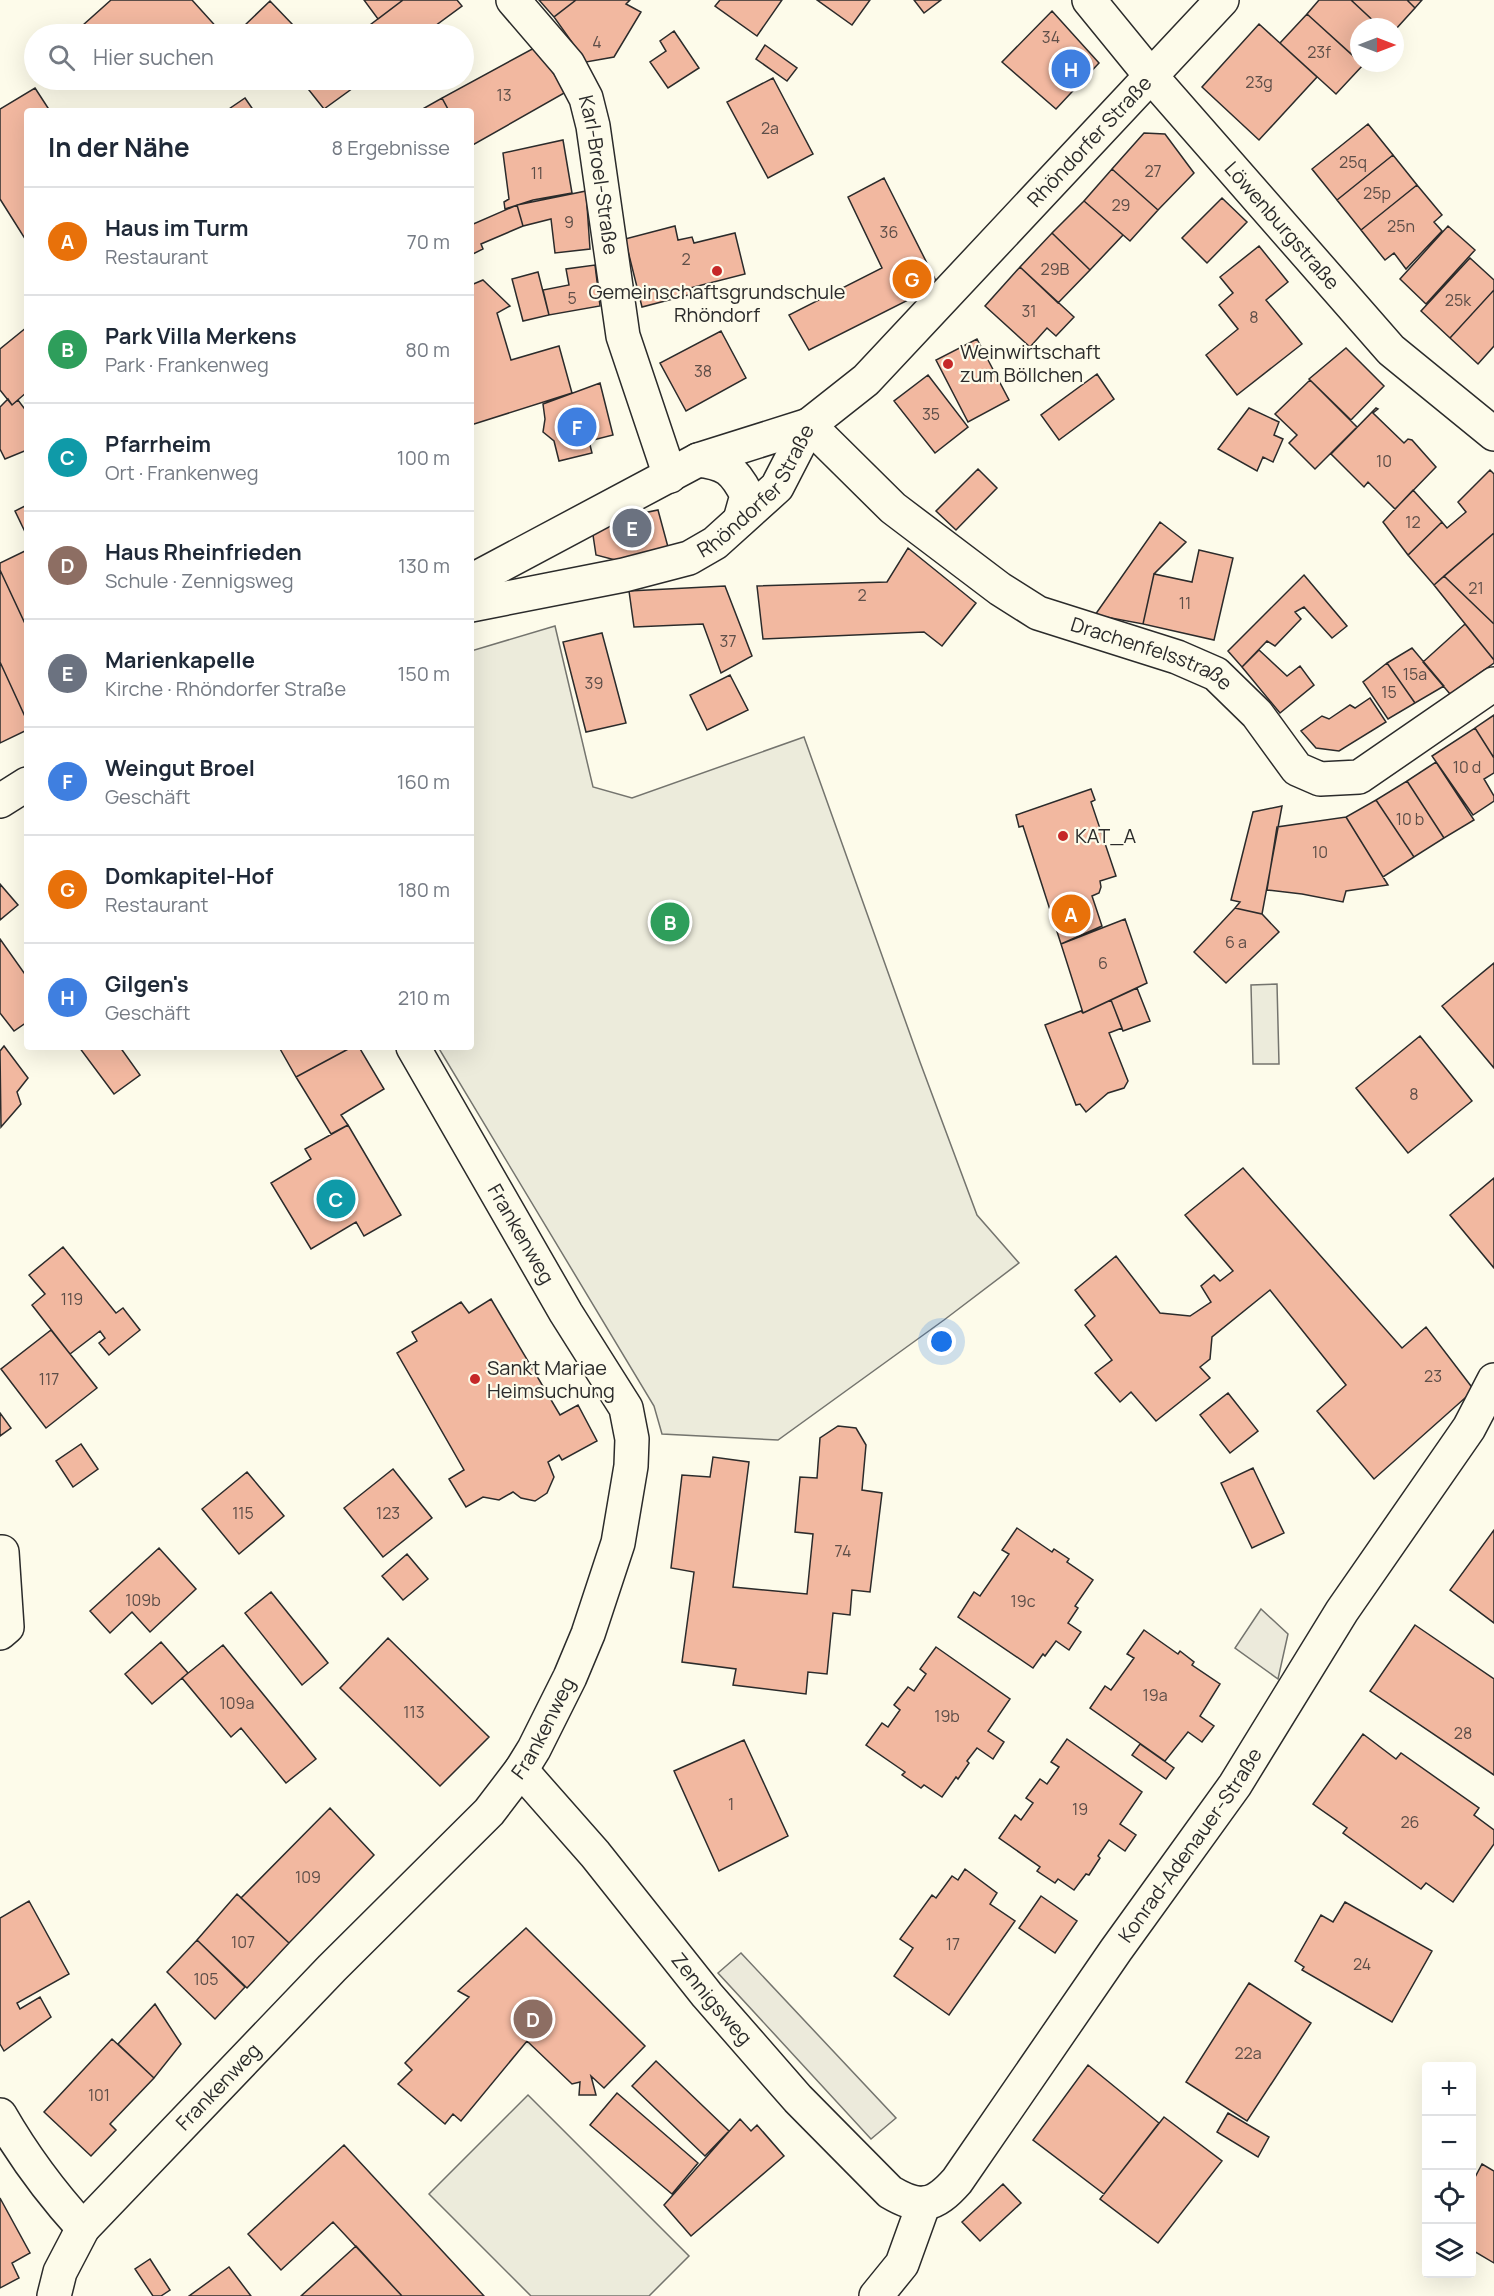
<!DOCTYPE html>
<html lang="de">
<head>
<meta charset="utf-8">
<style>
	body { margin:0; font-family:Manrope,sans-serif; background:#f6f6f7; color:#1f2937 }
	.controls { position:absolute; right:18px; bottom:18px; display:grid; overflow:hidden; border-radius:6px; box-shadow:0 6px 24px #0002 }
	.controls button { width:54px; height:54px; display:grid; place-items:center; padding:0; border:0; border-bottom:2px solid #e0e1e3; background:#fff; color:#1f2937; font:30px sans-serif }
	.compass { position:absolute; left:1350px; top:18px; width:54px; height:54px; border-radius:50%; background:#fff; box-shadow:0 6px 24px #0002; rotate:90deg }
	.you { position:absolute; left:942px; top:1342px; width:21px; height:21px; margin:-15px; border:4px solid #fff; border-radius:50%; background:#1a73e8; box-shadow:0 0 0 9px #1a73e833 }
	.badge { display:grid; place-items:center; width:39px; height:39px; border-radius:50%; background:#c62828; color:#fff; font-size:20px; font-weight:700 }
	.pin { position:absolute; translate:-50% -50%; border:3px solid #fff; box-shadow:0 2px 6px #0006 }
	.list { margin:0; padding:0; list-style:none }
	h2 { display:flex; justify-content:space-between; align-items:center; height:78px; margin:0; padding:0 24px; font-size:26px }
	h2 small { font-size:20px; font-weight:400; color:#747a83 }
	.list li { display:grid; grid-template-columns:39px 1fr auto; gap:18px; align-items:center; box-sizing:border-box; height:108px; padding:0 24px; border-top:2px solid #e0e1e3 }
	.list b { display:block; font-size:22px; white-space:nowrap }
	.list p { margin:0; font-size:20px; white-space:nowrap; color:#747a83 }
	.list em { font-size:20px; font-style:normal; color:#747a83 }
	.icon { flex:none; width:33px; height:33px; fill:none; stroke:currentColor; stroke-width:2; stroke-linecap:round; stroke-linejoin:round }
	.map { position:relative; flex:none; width:1494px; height:2296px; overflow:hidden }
	.search { position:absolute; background:#fff; box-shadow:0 6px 24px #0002; left:24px; top:24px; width:450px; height:66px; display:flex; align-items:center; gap:15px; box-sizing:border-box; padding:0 21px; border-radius:33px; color:#747a83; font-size:22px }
	.panel { position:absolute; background:#fff; box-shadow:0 6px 24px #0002; left:24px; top:108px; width:450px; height:942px; border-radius:6px }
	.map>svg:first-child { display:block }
	.green { fill:#ecebdb; stroke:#74746e; stroke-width:1.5 }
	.parking { fill:#eceadb; stroke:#74746e; stroke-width:1.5 }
	.building { fill:#f2b8a0; stroke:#2b2b2b; stroke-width:1.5 }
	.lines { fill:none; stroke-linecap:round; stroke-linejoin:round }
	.minor-casing { stroke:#2b2b2b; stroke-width:36 }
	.major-casing { stroke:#2b2b2b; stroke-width:36 }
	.minor { stroke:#fdfbea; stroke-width:33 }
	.major { stroke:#fdfbea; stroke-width:33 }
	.poi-dot { fill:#c62828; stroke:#fdfbea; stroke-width:2 }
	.labels { text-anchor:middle; stroke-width:4.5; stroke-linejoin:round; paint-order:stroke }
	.number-label { font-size:16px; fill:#5d4e48 }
	.street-label { font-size:20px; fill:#2b2b2b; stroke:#fdfbea }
	.poi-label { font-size:20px; fill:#2b2b2b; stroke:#fdfbea; text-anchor:start }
</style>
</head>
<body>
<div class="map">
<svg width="1494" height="2296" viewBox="0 0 1494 2296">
	<rect width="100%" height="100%" fill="#fdfbea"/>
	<path class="green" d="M555,626L593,787L632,798L804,737L920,1062L977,1215L1019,1263L944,1320L778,1440L662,1434L654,1406L438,1047H471V651Z
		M1277,984L1279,1064H1253L1251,985Z
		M528,2095L689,2256L649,2296H531L429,2194Z"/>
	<path class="parking" d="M1261,1609L1288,1634L1278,1679L1235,1648Z
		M741,1953L896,2118L871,2139L718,1973Z"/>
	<path class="building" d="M111,0H192L221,32L218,34H73Z
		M364,0H403L378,19Z
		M403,0H457L462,6L424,34H358Z
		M539,0H576L554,17Z
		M576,0H630L626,4L641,12L614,57L586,62L554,17Z
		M720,0H782L757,36L715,6Z
		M817,0H870L852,25Z
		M914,0H941L924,13Z
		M1319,0H1351L1380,27H1359V61L1307,14Z
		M1351,0H1407L1415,8L1395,30V27H1380Z
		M1407,0H1422L1415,8Z
		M270,1L293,25L284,34H252L244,26Z
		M1052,11L1099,63L1056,109L1002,62Z
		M1307,14L1363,65L1336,94L1280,43Z
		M1259,24L1317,77L1259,140L1202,87Z
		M674,31L699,68L668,88L650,62L666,51L660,41Z
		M765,45L797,68L787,81L756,59Z
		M536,47L566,92L471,146V111H449L442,98Z
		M773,78L813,154L768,178L727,102Z
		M301,80H364L324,109Z
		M35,88L50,111H27V242L0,199V109Z
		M245,98L254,111H226Z
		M442,98L449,111H419Z
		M1368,124L1393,155L1337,200L1312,169Z
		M1144,133L1165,134L1194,173L1158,210L1112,169Z
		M563,140L572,193L533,200L505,209L504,202L509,199L503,153Z
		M1393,155L1417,185L1361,230L1337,200Z
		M1112,169L1158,210L1130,241L1084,201Z
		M884,178L938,285L809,350L789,315L882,268L848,197Z
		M1417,185L1442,215L1434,222L1442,231L1406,269L1394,253L1385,260L1361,230Z
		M586,191L590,249L555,253L551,219L523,226L517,205Z
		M1222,198L1247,222L1207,263L1182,238Z
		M1084,201L1123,235L1090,270L1052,233Z
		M517,205L523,226L481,244L483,249L471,255V225Z
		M675,226L678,240L692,237L694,243L735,233L745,274L690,288L692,294L642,307L625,239Z
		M1448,226L1475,250L1426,304L1400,279Z
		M1052,233L1090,270L1058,303L1020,267Z
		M1259,246L1288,282L1266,300L1302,344L1237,395L1206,355L1238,329L1219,305L1233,293L1220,277Z
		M1470,258L1494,280V290L1450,338L1421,311Z
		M595,265L600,306L549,315L543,290L569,285L566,269Z
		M1020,267L1074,317L1056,336L1047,328L1030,347L985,306Z
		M538,272L549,315L523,321L512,279Z
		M483,280L510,306L497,313L511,360L559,346L572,393L471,425V285Z
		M1494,290V346L1478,364L1450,338Z
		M27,327V392L12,405L0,390V349Z
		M721,331L746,378L686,411L660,363Z
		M977,339L1009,400L968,422L936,360Z
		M1346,348L1384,386L1351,420L1309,379Z
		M1097,374L1114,399L1059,440L1041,415Z
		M928,375L968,427L935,453L894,401Z
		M1310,380L1357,427L1315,469L1289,443L1297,435L1275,414Z
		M600,383L613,435L589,441L592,453L559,461L554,441L543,432L545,419L543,404Z
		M8,399L12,405L18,400L27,412V450L5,459L0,449V407Z
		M1249,408L1279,422L1274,435L1283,439L1273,462L1263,457L1257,471L1218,449Z
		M1376,408L1378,409L1373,413L1404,443L1408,439L1412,440L1436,467L1395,509L1368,482L1364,487L1331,454Z
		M978,469L997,488L956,530L936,511Z
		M1490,470L1494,474V533L1434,585L1408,555L1442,522L1447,528L1466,512L1458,502Z
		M1413,490L1442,522L1408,555L1383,522Z
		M27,505V536L15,511Z
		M658,510L668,547L619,561L596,555L593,535L610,520Z
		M1160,522L1186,542L1154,574L1143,624L1095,615Z
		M1494,533V624L1444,576Z
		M908,548L976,603L942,646L924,632L763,639L757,586L887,582Z
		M27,550V628L0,570V563Z
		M1199,550L1233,558L1214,640L1143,624L1154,574L1192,582Z
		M0,570L27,628V721L0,662Z
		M1304,575L1347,626L1332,638L1304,607L1295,612L1301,619L1275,646L1267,641L1242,667L1228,651Z
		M1444,576L1494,624V660L1434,585Z
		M725,586L752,656L721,673L703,624L634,627L629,591Z
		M1465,624L1494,660V663L1450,694L1423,662Z
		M602,633L626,723L586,732L563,642Z
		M1412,648L1444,686L1415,703L1387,663Z
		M1259,650L1287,676L1300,666L1314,685L1280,713L1242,667Z
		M0,662L27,721V730L0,743Z
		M1387,663L1415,703L1388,719L1363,682Z
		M730,675L748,710L707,730L690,695Z
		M1370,698L1386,722L1339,751L1316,748L1301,731L1322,716L1329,719L1350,705L1355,708Z
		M1494,715V758L1475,728Z
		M1475,728L1494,758V773L1484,779L1494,796V801L1473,815L1432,756Z
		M1436,762L1474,820L1444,838L1407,781Z
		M1407,781L1444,838L1414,857L1376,800Z
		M1091,789L1095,800L1091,802L1116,876L1100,881L1101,887L1099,893L1092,896L1102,926L1061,944L1023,826L1019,827L1016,815Z
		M1376,800L1414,857L1383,877L1346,817Z
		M1282,806L1262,914L1235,908L1240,902L1231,900L1253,812Z
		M1346,817L1388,885L1346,891L1343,902L1302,894L1267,890L1277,827Z
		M0,884L18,905L0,920Z
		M1235,908L1262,914L1279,932L1226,983L1194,952Z
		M1125,919L1147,983L1083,1013L1061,944Z
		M0,939L27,977V1022L14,1031L0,1013Z
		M1494,963V1068L1442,1006Z
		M1137,988L1150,1021L1123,1031L1111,1000Z
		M1111,1000L1122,1028L1109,1033L1128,1081L1124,1088L1108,1093L1086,1112L1080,1104L1076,1105L1045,1025L1081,1011L1083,1013Z
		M1420,1036L1472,1101L1408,1153L1356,1088Z
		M4,1046L28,1078L17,1092L21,1104L1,1127L0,1051Z
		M79,1047H120L140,1075L114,1094Z
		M279,1047H352L296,1077Z
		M352,1047H359L384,1089L341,1115L348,1125L331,1134L296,1077Z
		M348,1125L401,1215L364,1236L356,1222L311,1249L271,1183L311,1159L305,1149Z
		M1243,1168L1402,1348L1426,1327L1474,1390L1374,1479L1317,1411L1346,1385L1270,1290L1212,1337L1210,1359L1200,1367L1210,1378L1156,1421L1131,1392L1120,1402L1095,1373L1112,1360L1085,1325L1095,1316L1075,1290L1116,1256L1160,1313L1190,1316L1211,1302L1201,1286L1214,1275L1220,1281L1233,1271L1185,1215Z
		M1494,1178V1268L1450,1215Z
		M63,1247L116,1313L123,1308L140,1330L109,1355L99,1343L105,1338L100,1331L70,1354L32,1305L45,1294L29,1275Z
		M491,1299L560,1415L578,1405L597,1441L562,1460L559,1455L548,1462L554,1477L547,1493L535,1501L521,1498L513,1492L499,1500L483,1497L466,1507L449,1479L464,1470L397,1353L417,1341L412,1332L461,1302L469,1313Z
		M51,1330L97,1388L46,1428L1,1369Z
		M1228,1393L1258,1431L1230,1453L1200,1415Z
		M0,1413L11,1428L0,1436Z
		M838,1426L856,1428L866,1445L862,1490L882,1493L870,1592L852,1590L850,1615L833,1613L827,1674L808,1672L806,1694L733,1685L736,1669L682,1662L694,1572L671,1568L682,1475L710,1477L713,1457L749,1462L733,1587L807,1594L813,1534L795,1532L800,1477L817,1478L820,1438Z
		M81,1444L98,1469L73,1487L56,1461Z
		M1253,1468L1284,1533L1252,1548L1221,1483Z
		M393,1469L432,1518L383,1557L344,1508Z
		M247,1472L284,1516L239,1554L202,1509Z
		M1017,1528L1052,1552L1054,1549L1069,1559L1067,1562L1093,1580L1075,1606L1078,1608L1068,1623L1081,1632L1069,1650L1056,1641L1045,1656L1043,1654L1033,1668L958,1617L974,1592L980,1596L1009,1554L1002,1550Z
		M1494,1530V1623L1450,1590Z
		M159,1548L196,1589L150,1632L132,1612L110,1633L90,1611Z
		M407,1554L428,1579L403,1600L382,1576Z
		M271,1592L328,1663L302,1685L245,1613Z
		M1415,1625L1494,1679V1775L1370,1691Z
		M1144,1630L1178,1654L1180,1651L1194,1662L1192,1665L1220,1684L1200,1716L1214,1726L1202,1742L1188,1732L1165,1761L1090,1708L1105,1686L1111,1690L1134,1658L1127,1654Z
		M388,1638L489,1737L440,1786L340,1688Z
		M161,1642L188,1673L152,1704L125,1674Z
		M223,1645L316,1759L286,1783L241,1728L231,1737L182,1678Z
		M936,1647L1010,1699L988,1731L1004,1742L993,1759L977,1748L967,1761L969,1763L958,1779L956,1777L942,1797L924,1785L921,1788L902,1775L905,1772L866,1745L882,1723L888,1727L900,1710L894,1705L908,1687L914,1691L926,1674L920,1669Z
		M1363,1734L1396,1759L1401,1753L1479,1808L1474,1815L1494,1830V1844L1453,1902L1426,1883L1421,1889L1343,1833L1347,1828L1313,1804Z
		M1067,1739L1142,1792L1120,1824L1136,1835L1125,1851L1109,1840L1098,1856L1100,1858L1089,1875L1086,1874L1074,1890L1058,1879L1055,1883L1037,1871L1040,1867L999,1838L1015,1815L1021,1820L1033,1803L1026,1798L1040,1779L1047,1784L1059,1767L1051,1762Z
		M744,1740L788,1836L719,1871L674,1771Z
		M1140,1744L1174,1768L1166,1779L1132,1755Z
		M330,1808L374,1855L289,1943L241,1898Z
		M965,1869L997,1893L990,1904L1015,1921L949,2015L894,1976L913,1948L900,1939L932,1895L936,1898L952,1876L958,1880Z
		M237,1894L289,1943L247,1988L197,1940Z
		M1041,1896L1077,1921L1055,1953L1019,1928Z
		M29,1901L69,1974L17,2003L20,2009L40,1997L51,2017L4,2051L0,2044V1918Z
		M1345,1902L1432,1951L1392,2022L1302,1970L1304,1967L1295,1961L1321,1915L1333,1922Z
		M526,1928L645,2046L604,2088L591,2076L596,2095H579L580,2082L572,2084L527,2041L461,2121L453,2114L445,2124L398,2084L412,2070L405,2063L469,1997L458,1991Z
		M197,1940L245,1987L215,2019L167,1972Z
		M1249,1983L1311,2023L1247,2121L1186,2082Z
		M155,2004L181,2044L154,2078L118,2044Z
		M112,2039L154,2078L110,2124L116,2130L91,2156L44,2112Z
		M656,2061L729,2131L705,2156L632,2086Z
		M1088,2065L1159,2123L1104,2194L1033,2140Z
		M617,2093L698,2163L672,2194L590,2125Z
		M1228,2113L1269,2137L1258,2157L1217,2132Z
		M1164,2117L1222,2161L1158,2243L1100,2199Z
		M740,2119L751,2131L757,2125L784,2156L691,2236L664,2205Z
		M344,2145L484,2296H402L333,2222L281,2270L248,2234Z
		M1482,2164L1494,2171V2263L1472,2250V2183Z
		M1003,2184L1021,2203L980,2241L962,2222Z
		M0,2198L30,2253L12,2263L19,2278L0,2288Z
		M356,2246L402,2296H301Z
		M150,2259L170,2290L161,2296H153L135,2269Z
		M229,2267L251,2296H189Z"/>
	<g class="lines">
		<defs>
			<g id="minor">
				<path id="s1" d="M513,0L568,64L586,98L593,126L623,336L670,476"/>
				<path id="s2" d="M1089,0L1151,76L1391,350L1494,434"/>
				<path id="s3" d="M809,425L893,508L1000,589L1038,613L1177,657L1216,674L1257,714L1297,769L1320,779L1359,777L1494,684"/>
				<path d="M0,1633L7,1627L2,1552"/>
				<path id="s4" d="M521,1770L595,1854L707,1995L798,2099L890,2192C920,2210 934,2207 957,2181L1116,1950L1235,1785L1342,1611L1469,1428L1494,1380"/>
				<path d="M0,2115C23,2155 52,2194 83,2228"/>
				<path id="s5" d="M54,2296L60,2272L83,2228L332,1968L489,1812L521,1770L534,1749L570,1677L588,1634L618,1543L631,1466L632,1439L626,1408L566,1313L413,1047"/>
				<path d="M876,2296L902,2264L924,2203"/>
			</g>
			<g id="major">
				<path d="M698,460C726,463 734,470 747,495L740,520"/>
				<path d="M471,581L698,460L809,425"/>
				<path id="s6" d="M471,605L624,575L689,558L715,543L777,487L809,425L866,380L1222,0"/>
				<path d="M0,801L27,784"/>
			</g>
		</defs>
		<use href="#minor" class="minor-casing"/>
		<use href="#major" class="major-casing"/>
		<use href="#minor" class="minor"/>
		<use href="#major" class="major"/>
	</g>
	<g class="poi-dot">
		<circle cx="717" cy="271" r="6"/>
		<circle cx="948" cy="364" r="6"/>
		<circle cx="1063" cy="836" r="6"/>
		<circle cx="475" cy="1379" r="6"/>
	</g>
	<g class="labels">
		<g class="number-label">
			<text x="1051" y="43">34</text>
			<text x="597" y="48">4</text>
			<text x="1319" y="58">23f</text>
			<text x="1259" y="88">23g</text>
			<text x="504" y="101">13</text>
			<text x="770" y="134">2a</text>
			<text x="1353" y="168">25q</text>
			<text x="1153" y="177">27</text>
			<text x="537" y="179">11</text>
			<text x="1377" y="199">25p</text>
			<text x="1121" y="211">29</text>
			<text x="569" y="228">9</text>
			<text x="1401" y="232">25n</text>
			<text x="889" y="238">36</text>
			<text x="686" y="265">2</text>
			<text x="1055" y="275">29B</text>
			<text x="572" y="304">5</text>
			<text x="1458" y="306">25k</text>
			<text x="1029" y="317">31</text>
			<text x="1254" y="323">8</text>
			<text x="703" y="377">38</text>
			<text x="931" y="420">35</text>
			<text x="1384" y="467">10</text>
			<text x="1413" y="528">12</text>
			<text x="1476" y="594">21</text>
			<text x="862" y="601">2</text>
			<text x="1185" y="609">11</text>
			<text x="728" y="647">37</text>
			<text x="1415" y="680">15a</text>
			<text x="594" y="689">39</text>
			<text x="1389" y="698">15</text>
			<text x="1467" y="773">10 d</text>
			<text x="1410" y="825">10 b</text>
			<text x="1320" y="858">10</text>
			<text x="1236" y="948">6 a</text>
			<text x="1103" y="969">6</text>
			<text x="1414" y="1100">8</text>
			<text x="72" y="1305">119</text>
			<text x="1433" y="1382">23</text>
			<text x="49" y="1385">117</text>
			<text x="243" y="1519">115</text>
			<text x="388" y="1519">123</text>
			<text x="843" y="1557">74</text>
			<text x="143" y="1606">109b</text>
			<text x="1023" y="1607">19c</text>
			<text x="1155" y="1701">19a</text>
			<text x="237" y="1709">109a</text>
			<text x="414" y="1718">113</text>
			<text x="947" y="1722">19b</text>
			<text x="1463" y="1739">28</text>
			<text x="731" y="1810">1</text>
			<text x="1080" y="1815">19</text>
			<text x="1410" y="1828">26</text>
			<text x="308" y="1883">109</text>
			<text x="243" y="1948">107</text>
			<text x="953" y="1950">17</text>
			<text x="1362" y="1970">24</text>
			<text x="206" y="1985">105</text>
			<text x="1248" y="2059">22a</text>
			<text x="99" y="2101">101</text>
		</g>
		<g class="street-label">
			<text dy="7" stroke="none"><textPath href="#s6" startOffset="806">Rhöndorfer Straße</textPath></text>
			<text dy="7" stroke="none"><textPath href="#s1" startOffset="201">Karl-Broel-Straße</textPath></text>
			<text dy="7" stroke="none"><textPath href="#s2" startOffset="297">Löwenburgstraße</textPath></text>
			<text dy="7" stroke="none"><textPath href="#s6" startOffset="320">Rhöndorfer Straße</textPath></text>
			<text dy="7" stroke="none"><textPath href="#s3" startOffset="418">Drachenfelsstraße</textPath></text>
			<text transform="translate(521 1234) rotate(60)" y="7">Frankenweg</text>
			<text dy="7" stroke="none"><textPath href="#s5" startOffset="756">Frankenweg</textPath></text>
			<text dy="7" stroke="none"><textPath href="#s4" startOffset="1047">Konrad-Adenauer-Straße</textPath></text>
			<text dy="7" stroke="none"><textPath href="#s4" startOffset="298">Zennigsweg</textPath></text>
			<text dy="7" stroke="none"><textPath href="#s5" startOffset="270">Frankenweg</textPath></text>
		</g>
		<g class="poi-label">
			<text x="717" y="299" text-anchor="middle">Gemeinschaftsgrundschule<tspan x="717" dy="23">Rhöndorf</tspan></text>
			<text x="960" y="359">Weinwirtschaft<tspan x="960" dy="23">zum Böllchen</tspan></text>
			<text x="1075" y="843">KAT_A</text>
			<text x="487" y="1375">Sankt Mariae<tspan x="487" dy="23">Heimsuchung</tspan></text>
		</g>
	</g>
</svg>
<div class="controls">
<button>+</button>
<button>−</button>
<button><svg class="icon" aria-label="locate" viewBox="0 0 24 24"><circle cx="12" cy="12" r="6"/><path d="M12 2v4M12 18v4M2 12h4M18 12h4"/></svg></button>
<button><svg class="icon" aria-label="layers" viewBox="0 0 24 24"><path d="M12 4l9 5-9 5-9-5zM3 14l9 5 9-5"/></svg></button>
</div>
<svg class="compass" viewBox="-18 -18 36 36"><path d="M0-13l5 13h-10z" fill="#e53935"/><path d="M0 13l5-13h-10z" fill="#747a83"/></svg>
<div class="you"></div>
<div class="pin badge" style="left:1071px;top:914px;background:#e8710a">A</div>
<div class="pin badge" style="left:670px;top:922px;background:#2e9e5b">B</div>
<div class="pin badge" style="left:336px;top:1199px;background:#0f9aa8">C</div>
<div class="pin badge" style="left:533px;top:2019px;background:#8d6e63">D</div>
<div class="pin badge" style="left:632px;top:528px;background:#6b7280">E</div>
<div class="pin badge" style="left:577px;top:427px;background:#3f7fe0">F</div>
<div class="pin badge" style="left:912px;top:279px;background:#e8710a">G</div>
<div class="pin badge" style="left:1071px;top:69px;background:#3f7fe0">H</div>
<div class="search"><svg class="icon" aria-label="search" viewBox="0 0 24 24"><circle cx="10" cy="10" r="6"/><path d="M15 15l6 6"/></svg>Hier suchen</div>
<section class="panel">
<h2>In der Nähe<small>8 Ergebnisse</small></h2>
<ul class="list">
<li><span class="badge" style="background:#e8710a">A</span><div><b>Haus im Turm</b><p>Restaurant</p></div><em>70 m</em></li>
<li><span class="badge" style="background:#2e9e5b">B</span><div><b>Park Villa Merkens</b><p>Park · Frankenweg</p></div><em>80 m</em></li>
<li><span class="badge" style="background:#0f9aa8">C</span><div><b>Pfarrheim</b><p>Ort · Frankenweg</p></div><em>100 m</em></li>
<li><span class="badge" style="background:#8d6e63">D</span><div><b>Haus Rheinfrieden</b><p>Schule · Zennigsweg</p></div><em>130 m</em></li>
<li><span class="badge" style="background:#6b7280">E</span><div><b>Marienkapelle</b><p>Kirche · Rhöndorfer Straße</p></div><em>150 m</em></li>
<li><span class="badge" style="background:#3f7fe0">F</span><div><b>Weingut Broel</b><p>Geschäft</p></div><em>160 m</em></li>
<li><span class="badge" style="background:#e8710a">G</span><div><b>Domkapitel-Hof</b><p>Restaurant</p></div><em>180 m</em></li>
<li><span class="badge" style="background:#3f7fe0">H</span><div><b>Gilgen's</b><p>Geschäft</p></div><em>210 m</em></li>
</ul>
</section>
</div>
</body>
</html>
